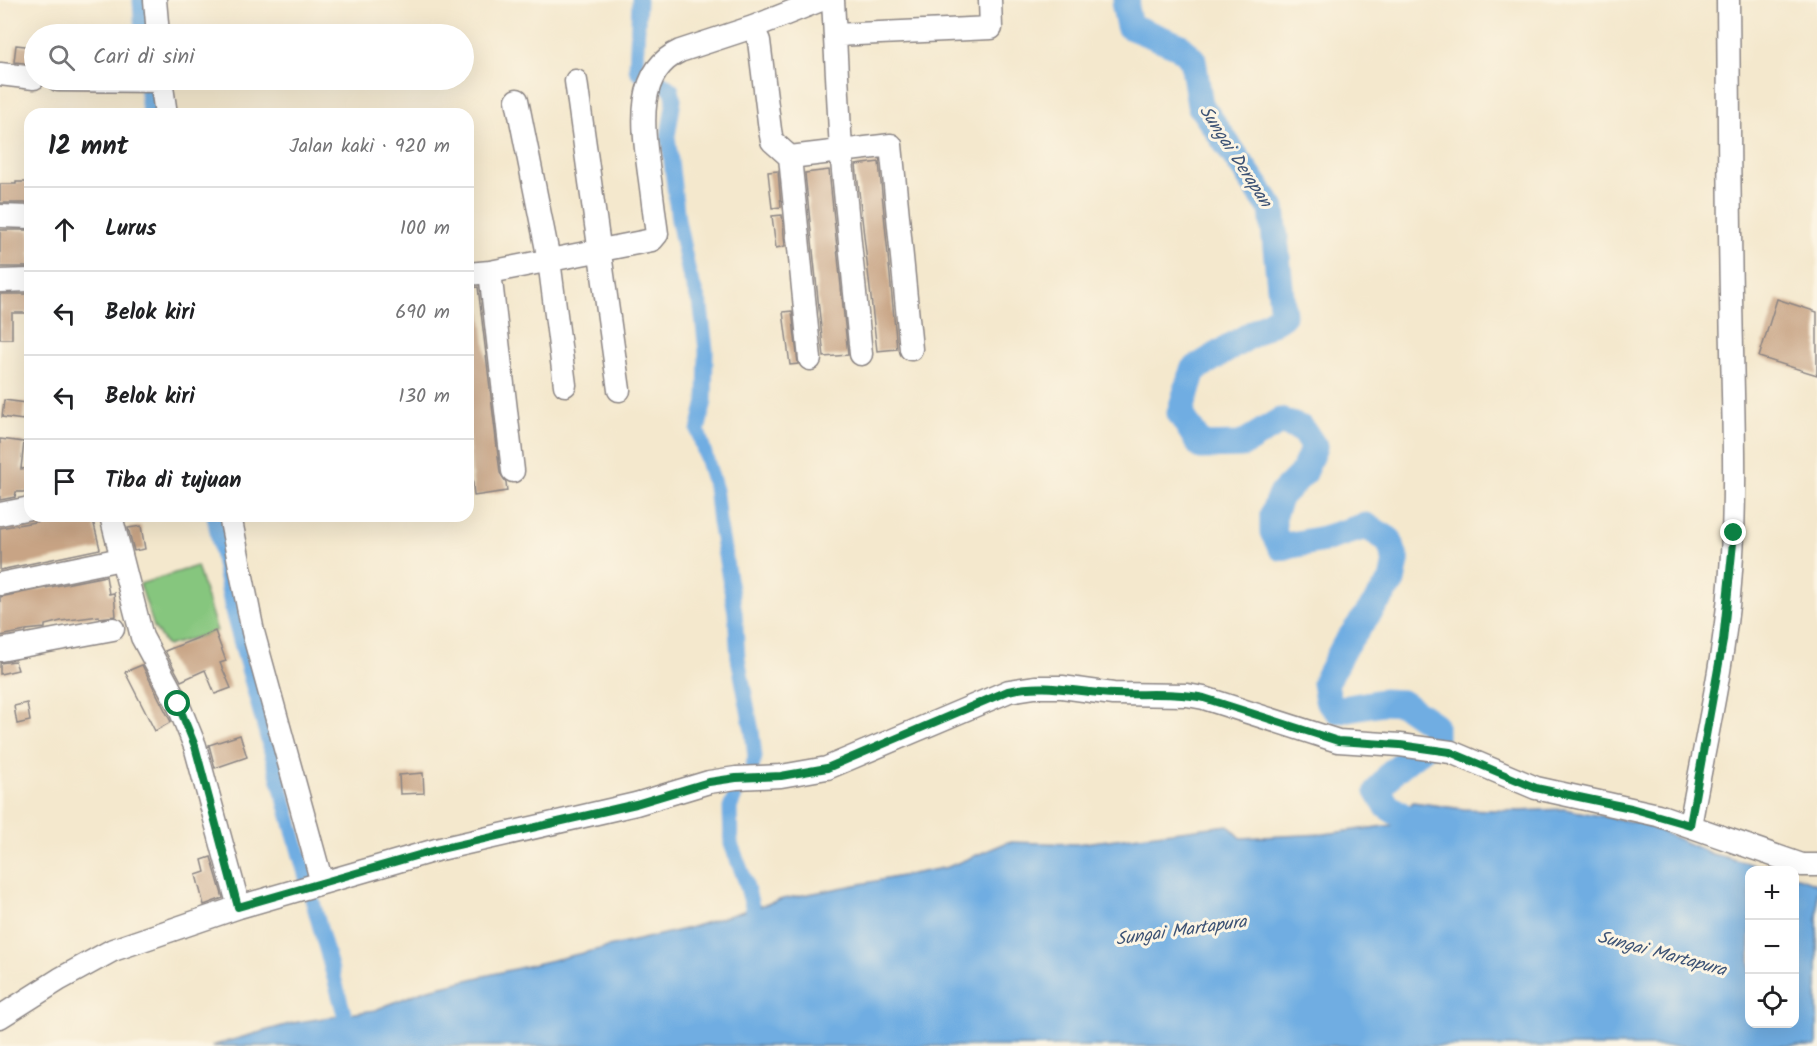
<!DOCTYPE html>
<html lang="id">
<head>
<meta charset="utf-8">
<style>
	body { margin:0; font-family:Kalam,sans-serif; background:#f6f6f6; color:#202124 }
	.controls { position:absolute; right:18px; bottom:18px; display:grid; overflow:hidden; border-radius:12px; box-shadow:0 6px 24px #0002 }
	.controls button { width:54px; height:54px; display:grid; place-items:center; padding:0; border:0; border-bottom:2px solid #e0e0e0; background:#fff; color:#202124; font:30px sans-serif }
	.stop { position:absolute; width:18px; height:18px; margin:-14px; border:4px solid #0b8043; border-radius:50%; background:#fff }
	.stop.end { background:#0b8043; border-color:#fff; box-shadow:0 2px 6px #0008 }
	.list { margin:0; padding:0; list-style:none }
	h2 { display:flex; justify-content:space-between; align-items:center; height:78px; margin:0; padding:0 24px; font-size:26px }
	h2 small { font-size:20px; font-weight:400; color:#757577 }
	.list li { display:grid; grid-template-columns:39px 1fr auto; gap:18px; align-items:center; box-sizing:border-box; height:84px; padding:0 24px; border-top:2px solid #e0e0e0 }
	.list b { display:block; font-size:22px; white-space:nowrap }
	.list em { font-size:20px; font-style:normal; color:#757577 }
	.icon { flex:none; width:33px; height:33px; fill:none; stroke:currentColor; stroke-width:2; stroke-linecap:round; stroke-linejoin:round }
	.map { position:relative; flex:none; width:1817px; height:1046px; overflow:hidden }
	.search { position:absolute; background:#fff; box-shadow:0 6px 24px #0002; left:24px; top:24px; width:450px; height:66px; display:flex; align-items:center; gap:15px; box-sizing:border-box; padding:0 21px; border-radius:33px; color:#757577; font-size:22px }
	.panel { position:absolute; background:#fff; box-shadow:0 6px 24px #0002; left:24px; top:108px; width:450px; height:414px; border-radius:18px }
	.map>svg:first-child { display:block }
	.green { fill:#86c67e; stroke:#54745c; stroke-width:1.5 }
	.water { fill:#6fade2; stroke:#48688e; stroke-width:1.5 }
	.lines { fill:none; stroke-linecap:round; stroke-linejoin:round }
	.canal { stroke:#6fade2; stroke-width:15 }
	.river { stroke:#6fade2; stroke-width:27 }
	.building { fill:#c8a485 }
	.minor-casing { stroke:#8b8584; stroke-width:25 }
	.minor { stroke:#fff; stroke-width:22 }
	.route { stroke:#0b8043; stroke-width:8 }
	.labels { text-anchor:middle; stroke-width:6; stroke-linejoin:round; paint-order:stroke }
	.water-label { font-size:18px; font-style:italic; fill:#3d5375; stroke:#fcf5e5 }
</style>
</head>
<body>
<div class="map">
<svg width="1817" height="1046" viewBox="0 0 1817 1046">
	<rect width="100%" height="100%" fill="#fcf5e5"/>
	<filter id="ink" filterUnits="userSpaceOnUse"><feTurbulence type="fractalNoise" baseFrequency=".0167" numOctaves="2"/><feDisplacementMap in="SourceGraphic" scale="12" xChannelSelector="R" yChannelSelector="G"/><feConvolveMatrix kernelMatrix="1 2 1 2 8 2 1 2 1" color-interpolation-filters="sRGB"/></filter>
	<filter id="wash" filterUnits="userSpaceOnUse"><feTurbulence type="fractalNoise" baseFrequency=".008" numOctaves="4" result="noise"/><feDisplacementMap in="SourceGraphic" scale="24" xChannelSelector="R" yChannelSelector="G"/><feGaussianBlur stdDeviation="1.35" result="paint"/><feColorMatrix in="noise" values="0 0 0 0 0 0 0 0 0 0 0 0 0 0 0 0 0 1.4 0 .05"/><feComposite in="paint" operator="in"/></filter>
	<g filter="url(#wash)">
		<rect width="100%" height="100%" fill="#f4e8cd"/>
		<path class="green" d="M197,566L217,631L167,646L154,627L140,584Z"/>
		<path class="water" d="M1413,802L1463,809L1519,811L1564,809L1644,824L1712,854L1775,870H1750V1024H1794L1795,876L1817,884V1046H211L293,1023L375,1010L425,990L685,929L783,899L948,867L1008,842L1076,844L1228,825L1241,838L1324,834L1393,825Z"/>
		<g class="lines">
			<path class="canal" d="M140,0L142,34
				M639,0L636,69L639,74L663,83L672,90L674,100L668,136L678,220L689,274L701,308L706,350L705,401L698,431L715,487L719,522L735,612L738,658L752,731L755,757L750,774L737,791L730,808L731,844L745,880L758,928
				M146,80L149,114
				M214,516L233,615L353,1046"/>
			<path class="river" d="M1127,0L1125,7L1129,26L1179,46L1193,60L1200,105L1272,209L1283,315L1193,370L1180,413L1201,446L1241,445L1280,421L1302,429L1314,447L1303,473L1280,496L1273,514V532L1281,547L1324,539L1366,526L1389,540L1396,561L1392,581L1345,645L1325,683L1328,700L1337,710L1382,702L1402,703L1434,725V739L1392,772L1378,791L1387,806L1412,822L1415,845"/>
		</g>
		<g id="blocks">
			<path class="building" d="M16,45L34,47V64L14,62Z
				M879,162L897,349L877,351L856,165Z
				M829,170L848,355L824,357L805,173Z
				M778,171L781,207L772,208L768,172Z
				M16,182H30V203H0V184H16Z
				M782,215L785,246L776,248L772,216Z
				M0,230H30V267H0Z
				M478,287L500,473L506,482L507,491L474,496L468,432V288Z
				M0,294H30V313H12V339H0Z
				M1777,299L1817,312V375L1759,357Z
				M792,311L798,364L790,365L783,312Z
				M4,400L26,403L23,420L2,417Z
				M0,439L24,442L21,469L30,468V492H16L15,497L0,500Z
				M69,516L71,519L92,516L100,549L0,570V528Z
				M141,526L145,549L134,551L128,528Z
				M106,576L109,594L114,593L116,616L99,618V616L61,621L45,625V628L26,630V631L0,636V597Z
				M215,631L226,661L220,663L231,688L215,694L205,670L181,681L165,651Z
				M15,661L18,670L0,674V663Z
				M142,665L171,722L155,731L125,672Z
				M27,703L30,721L17,724L14,706Z
				M240,735L247,757L215,768L209,745Z
				M423,773L424,793L400,794L399,775Z
				M211,857L223,898L204,905L196,875L205,872L202,860Z"/>
		</g>
	</g>
	<g filter="url(#ink)">
		<use href="#blocks" fill-opacity="0" stroke="#8b8584" stroke-width="1.5"/>
		<g class="lines">
			<defs>
				<path id="minor" d="M155,0L158,34
					M833,0L841,151L861,354
					M753,27L759,41L770,130L772,141L790,157L810,359
					M835,35L991,28L990,0
					M0,74L34,78
					M58,80L162,81
					M161,80L166,114
					M576,81L619,390
					M517,100L549,260L565,385
					M790,157L891,145L911,349
					M0,216L30,217
					M490,272L513,471
					M468,274L490,272L652,240L657,234C654,213 652,193 649,173C644,133 633,72 680,51L753,27L821,0
					M0,281L30,280
					M0,514L30,508
					M111,516L142,637L178,704L195,746L239,907
					M230,516L253,632L322,883
					M0,584L121,559
					M0,650L113,629
					M1690,826C1704,747 1724,663 1730,584C1738,487 1732,391 1731,294C1729,196 1729,98 1728,0
					M0,1017L60,979L113,950L239,907L436,850L636,804L709,782L736,778L781,776L827,768L1009,691L1035,687H1062L1113,694L1187,695L1204,698L1338,741L1400,745L1451,752L1536,788L1658,815L1802,865H1817"/>
			</defs>
			<use href="#minor" class="minor-casing"/>
			<use href="#minor" class="minor"/>
		</g>
	</g>
	<g class="lines" filter="url(#ink)">
		<path class="route" d="M178,704L195,746L238,907L436,850L636,804L709,782L736,778L781,776L827,768L1008,691C1046,682 1078,693 1115,694C1145,695 1175,692 1204,698L1338,741L1400,745L1450,752L1536,788L1631,808L1690,825L1723,641L1734,533"/>
	</g>
	<g class="labels">
		<g class="water-label">
			<text transform="translate(1236 156) rotate(57)" y="6">Sungai Derapan</text>
			<text transform="translate(1181 930) rotate(-8)" y="6">Sungai Martapura</text>
			<text transform="translate(1662 953) rotate(15)" y="6">Sungai Martapura</text>
		</g>
	</g>
</svg>
<div class="controls">
<button>+</button>
<button>−</button>
<button><svg class="icon" aria-label="locate" viewBox="0 0 24 24"><circle cx="12" cy="12" r="6"/><path d="M12 2v4M12 18v4M2 12h4M18 12h4"/></svg></button>
</div>
<div class="stop" style="left:178px;top:704px"></div>
<div class="stop end" style="left:1734px;top:533px"></div>
<div class="search"><svg class="icon" aria-label="search" viewBox="0 0 24 24"><circle cx="10" cy="10" r="6"/><path d="M15 15l6 6"/></svg>Cari di sini</div>
<section class="panel">
<h2>12 mnt<small>Jalan kaki · 920 m</small></h2>
<ul class="list">
<li><svg class="icon" aria-label="ahead" viewBox="0 0 24 24"><path d="M12 20V5M6 11l6-6 6 6"/></svg><div><b>Lurus</b></div><em>100 m</em></li>
<li><svg class="icon" aria-label="left" viewBox="0 0 24 24"><path d="M17 20v-9H6M10 6l-5 5 5 5"/></svg><div><b>Belok kiri</b></div><em>690 m</em></li>
<li><svg class="icon" aria-label="left" viewBox="0 0 24 24"><path d="M17 20v-9H6M10 6l-5 5 5 5"/></svg><div><b>Belok kiri</b></div><em>130 m</em></li>
<li><svg class="icon" aria-label="arrive" viewBox="0 0 24 24"><path d="M6 21V4h12l-3 4 3 4H6"/></svg><div><b>Tiba di tujuan</b></div></li>
</ul>
</section>
</div>
</body>
</html>
